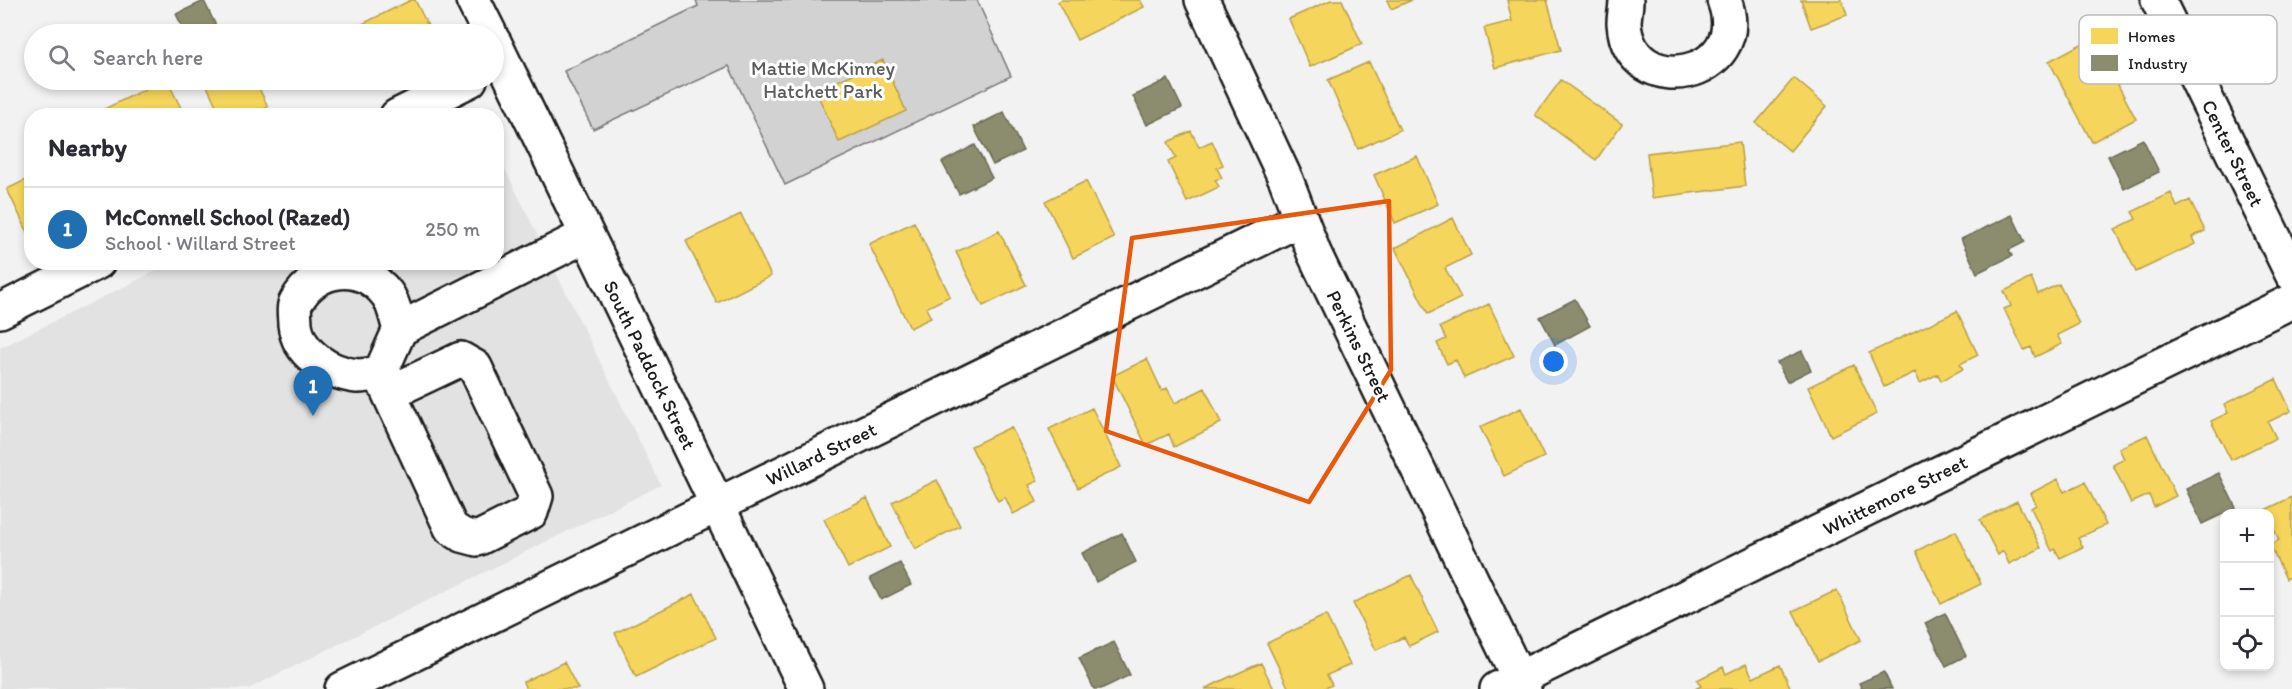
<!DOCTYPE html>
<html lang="en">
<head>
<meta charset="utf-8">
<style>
	body { margin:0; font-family:Itim,sans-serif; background:#f2f2f3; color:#2b2b33 }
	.controls { position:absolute; right:18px; bottom:18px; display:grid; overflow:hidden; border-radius:12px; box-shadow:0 3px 9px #0003 }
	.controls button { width:54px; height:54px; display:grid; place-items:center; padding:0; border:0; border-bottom:2px solid #e1e1e2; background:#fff; color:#2b2b33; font:30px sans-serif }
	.you { position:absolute; left:1554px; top:362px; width:21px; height:21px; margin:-15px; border:4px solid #fff; border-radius:50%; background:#1a73e8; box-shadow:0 0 0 9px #1a73e833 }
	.badge { display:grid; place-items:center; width:39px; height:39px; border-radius:50%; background:#1f6fb2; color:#fff; font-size:20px; font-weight:700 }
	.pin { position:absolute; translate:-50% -50px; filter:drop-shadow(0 2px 3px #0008) }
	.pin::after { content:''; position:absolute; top:32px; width:21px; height:18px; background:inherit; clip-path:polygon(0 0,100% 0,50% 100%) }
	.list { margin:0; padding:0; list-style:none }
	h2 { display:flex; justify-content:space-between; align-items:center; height:78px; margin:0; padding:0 24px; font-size:26px }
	h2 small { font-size:20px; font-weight:400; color:#7c7c81 }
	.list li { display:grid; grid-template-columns:39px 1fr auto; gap:18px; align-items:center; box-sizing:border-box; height:84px; padding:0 24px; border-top:2px solid #e1e1e2 }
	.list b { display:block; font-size:22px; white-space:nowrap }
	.list p { margin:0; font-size:20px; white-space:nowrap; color:#7c7c81 }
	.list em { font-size:20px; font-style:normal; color:#7c7c81 }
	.icon { flex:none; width:33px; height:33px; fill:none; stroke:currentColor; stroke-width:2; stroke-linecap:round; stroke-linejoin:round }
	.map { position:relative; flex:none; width:2292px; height:689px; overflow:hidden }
	.search { position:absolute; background:#fff; box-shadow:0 3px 9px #0003; left:24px; top:24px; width:480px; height:66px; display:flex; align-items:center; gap:15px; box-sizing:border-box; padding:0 21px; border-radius:33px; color:#7c7c81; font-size:22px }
	.panel { position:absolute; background:#fff; box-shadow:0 3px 9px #0003; left:24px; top:108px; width:480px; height:162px; border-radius:24px }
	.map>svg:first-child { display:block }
	.built { fill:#e2e2e2 }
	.green { fill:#d2d2d2; stroke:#777; stroke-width:1.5 }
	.homes { fill:#f6d55c; stroke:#b59e49; stroke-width:1.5 }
	.industry { fill:#8c8c6e; stroke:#6a6a55; stroke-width:1.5 }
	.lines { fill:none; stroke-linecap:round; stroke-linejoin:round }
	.minor-casing { stroke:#1c1c1c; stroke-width:38 }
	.minor { stroke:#fff; stroke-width:33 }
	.marked { fill:none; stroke:#e8590c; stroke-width:4.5; stroke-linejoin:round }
	.labels { text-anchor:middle; stroke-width:6; stroke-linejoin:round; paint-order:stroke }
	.park-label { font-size:20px; fill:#5c5c5c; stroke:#fff }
	.street-label { font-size:20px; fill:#1c1c1c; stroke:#fff }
	.key { fill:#fff; stroke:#bbb; stroke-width:1.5 }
	.key-label { font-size:16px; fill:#1c1c1c }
</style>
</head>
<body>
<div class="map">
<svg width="2292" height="689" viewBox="0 0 2292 689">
	<rect width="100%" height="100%" fill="#f2f2f2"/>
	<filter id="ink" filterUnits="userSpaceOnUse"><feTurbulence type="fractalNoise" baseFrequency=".0167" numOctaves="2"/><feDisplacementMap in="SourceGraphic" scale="12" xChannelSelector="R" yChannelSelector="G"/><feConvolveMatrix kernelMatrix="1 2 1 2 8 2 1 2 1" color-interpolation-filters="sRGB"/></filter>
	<g filter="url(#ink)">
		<path class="built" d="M497,153L661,485L248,689H0V348L172,263L496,262Z"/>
		<path class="green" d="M696,0H977L1011,76L785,185L729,66L593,129L564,71L698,6Z"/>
		<path class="homes" d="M411,0H415L432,34H357L354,28Z
			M1061,0H1140L1144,7L1077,40L1058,2Z
			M1331,0H1342L1362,44L1310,67L1289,19Z
			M1387,0H1412L1391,9Z
			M1507,0H1547L1561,50L1495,68L1484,28L1512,21Z
			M1801,0H1842L1847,15L1811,28Z
			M2087,41L2103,72L2109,68L2136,119L2092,142L2049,61Z
			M883,60L906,111L839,142L816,91Z
			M1369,62L1400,130L1358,149L1328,80Z
			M1794,78L1827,106L1790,151L1756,123Z
			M164,80H167L185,116H103L100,111Z
			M221,80H255L268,107L252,116H221L207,86Z
			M1561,80L1622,124L1596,160L1535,115Z
			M1191,131L1199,147L1212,141L1223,165L1217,168L1222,178L1215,180L1219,187L1187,202L1168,162L1176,158L1168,142Z
			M1740,142L1745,186L1652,198L1647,153Z
			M1417,156L1438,204L1395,223L1374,175Z
			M32,177V234L29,235L7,189Z
			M1086,181L1114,238L1073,258L1045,201Z
			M2171,193L2177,207L2190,200L2205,231L2192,237L2195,244L2136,272L2115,229L2136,219L2132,212Z
			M741,214L771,276L717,303L686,241Z
			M1453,218L1471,255L1445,268L1461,298L1428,314L1395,248Z
			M914,222L950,296L926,308L931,318L910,328L869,244Z
			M999,231L1026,285L983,306L956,252Z
			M2031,278L2038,294L2059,284L2079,324L2057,335L2062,344L2035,357L2031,347L2024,350L2004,309L2011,306L2004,291Z
			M1489,304L1514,356L1464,378L1456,360L1447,364L1437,343L1446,339L1440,327Z
			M1957,311L1978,355L1960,364L1963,369L1941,381L1938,374L1920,383L1915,372L1884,387L1869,353Z
			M1147,359L1162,391L1167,388L1175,403L1205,388L1221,423L1174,447L1169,434L1146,445L1112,376Z
			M1854,365L1877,414L1831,436L1808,387Z
			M2276,379L2291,411L2268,422L2276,438L2231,460L2211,421L2228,413L2224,404Z
			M1092,408L1121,467L1078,488L1049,429Z
			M1521,408L1544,457L1504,476L1480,427Z
			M1011,427L1038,481L1029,485L1037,502L1013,514L1005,497L998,501L971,446Z
			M2147,435L2176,496L2154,507L2149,495L2131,503L2113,465L2124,459L2119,448Z
			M2058,479L2064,492L2085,482L2106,525L2078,538L2083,547L2060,558L2055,549L2052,551L2031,508L2036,505L2031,493Z
			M937,480L960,526L915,549L892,502Z
			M2292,497V576L2286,579L2270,545L2279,540L2270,521V514H2266L2265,510Z
			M867,498L890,547L848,568L824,519Z
			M2017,501L2041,548L2009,564L2003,551L1998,555L1980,520Z
			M1956,531L1981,584L1941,604L1916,551Z
			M1411,575L1438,632L1409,646L1404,637L1376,650L1353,603Z
			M1837,590L1861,640L1818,661L1793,611Z
			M694,594L716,638L636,677L615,633Z
			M1326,615L1350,665L1327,675L1332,685L1323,689H1289L1267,643Z
			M564,662L578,689H526L523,682Z
			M1261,663L1274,689H1205L1225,679Z
			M1746,664L1753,678L1780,665L1791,689H1695L1701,686L1697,680L1723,667L1726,674Z"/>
		<path class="industry" d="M204,1L220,34H186L176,14Z
			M1168,79L1182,108L1147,125L1133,96Z
			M295,80H315L299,88Z
			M1004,112L1023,151L993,165L974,127Z
			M2143,139L2159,172L2124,189L2108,156Z
			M975,145L992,178L959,194L942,162Z
			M2012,215L2025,242L2009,250L2012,256L1977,273L1961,239Z
			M1575,299L1590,326L1555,345L1540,317Z
			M1802,351L1811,370L1787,382L1777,362Z
			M2219,473L2236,508L2202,524L2186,489Z
			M1122,533L1136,562L1096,582L1082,553Z
			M900,563L911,585L881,600L870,578Z
			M1945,613L1966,656L1946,666L1925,623Z
			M1114,642L1130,675L1101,689H1094L1079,658Z
			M1884,672L1892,689H1862L1859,683Z"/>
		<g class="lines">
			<defs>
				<path id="minor" d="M473,0L490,34
					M1202,0L1286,180L1314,253L1524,689
					M1626,0C1626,8 1624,16 1624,23C1629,103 1754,78 1724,0
					M2158,0L2292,274
					M494,42L806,689
					M397,116L470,80
					M0,311L98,262
					M380,374C373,374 365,376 357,376C329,373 298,354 295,324C295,318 293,307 296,302C317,265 361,261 387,294C394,303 396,318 400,329
					M389,393L461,359L475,367L536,496L531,512L477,539L462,535L451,528L380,374L400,329L587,235
					M342,689L1301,219
					M1497,689L2292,301"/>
			</defs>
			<use href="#minor" class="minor-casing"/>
			<use href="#minor" class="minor"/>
		</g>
	</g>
	<path class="marked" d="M1389,201L1391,370L1309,502L1106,431L1132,238Z"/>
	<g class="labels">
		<g class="park-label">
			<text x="823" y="75">Mattie McKinney<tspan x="823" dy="23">Hatchett Park</tspan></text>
		</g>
		<g class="street-label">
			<text transform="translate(2233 153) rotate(64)" y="7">Center Street</text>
			<text transform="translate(1359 346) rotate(64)" y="7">Perkins Street</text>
			<text transform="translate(650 365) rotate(64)" y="7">South Paddock Street</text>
			<text transform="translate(821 454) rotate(-26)" y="7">Willard Street</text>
			<text transform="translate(1895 495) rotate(-26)" y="7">Whittemore Street</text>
		</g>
	</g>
	<rect x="2079" y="15" width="198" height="69" rx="9" class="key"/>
	<rect x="2091" y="28" width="27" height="16" fill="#f6d55c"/>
	<rect x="2091" y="55" width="27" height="16" fill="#8c8c6e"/>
	<g class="key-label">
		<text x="2128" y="42">Homes</text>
		<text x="2128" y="69">Industry</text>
	</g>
</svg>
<div class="controls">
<button>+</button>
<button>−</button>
<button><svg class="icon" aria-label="locate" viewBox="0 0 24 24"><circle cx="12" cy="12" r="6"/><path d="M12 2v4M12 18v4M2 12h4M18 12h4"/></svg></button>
</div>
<div class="you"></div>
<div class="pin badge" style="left:313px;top:416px">1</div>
<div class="search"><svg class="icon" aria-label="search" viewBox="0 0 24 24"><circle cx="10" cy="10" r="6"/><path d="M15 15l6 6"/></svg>Search here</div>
<section class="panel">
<h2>Nearby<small></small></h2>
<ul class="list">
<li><span class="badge">1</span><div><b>McConnell School (Razed)</b><p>School · Willard Street</p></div><em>250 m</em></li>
</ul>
</section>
</div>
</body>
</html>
